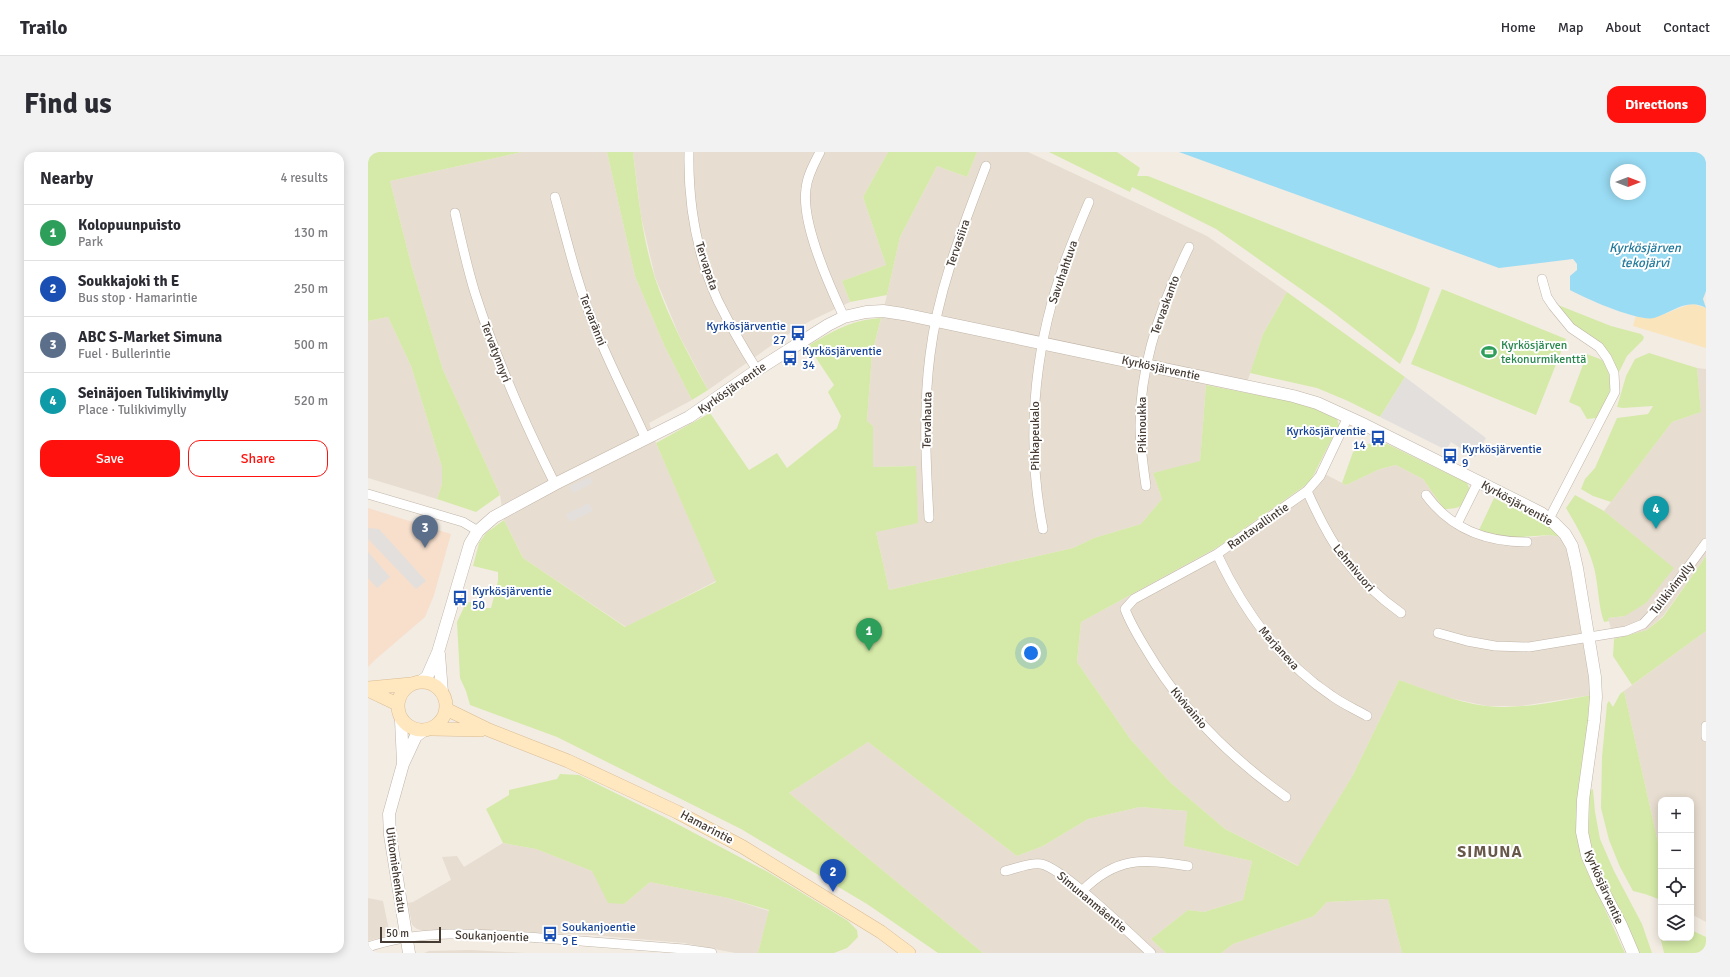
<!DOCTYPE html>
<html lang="en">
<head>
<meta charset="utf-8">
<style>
	body { margin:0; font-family:Signika,sans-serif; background:#f2f2f3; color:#2b2b33 }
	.controls { position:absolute; right:12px; bottom:12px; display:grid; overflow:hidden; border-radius:8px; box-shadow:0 2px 10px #0003 }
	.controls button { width:36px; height:36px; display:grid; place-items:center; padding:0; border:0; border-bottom:1px solid #e1e1e2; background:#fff; color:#2b2b33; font:20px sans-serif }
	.compass { position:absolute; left:1242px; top:12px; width:36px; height:36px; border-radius:50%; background:#fff; box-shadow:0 2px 10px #0003; rotate:90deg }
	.scale { position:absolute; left:12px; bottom:10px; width:61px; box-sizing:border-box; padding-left:4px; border:2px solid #453b33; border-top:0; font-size:11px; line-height:14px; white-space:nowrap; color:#453b33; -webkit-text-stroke:3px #fff; paint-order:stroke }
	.you { position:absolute; left:663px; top:501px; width:14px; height:14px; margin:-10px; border:3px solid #fff; border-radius:50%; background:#1a73e8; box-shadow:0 0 0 6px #1a73e833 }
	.badge { display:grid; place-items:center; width:26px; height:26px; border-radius:50%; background:#ff110d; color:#fff; font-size:13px; font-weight:700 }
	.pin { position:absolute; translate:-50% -33px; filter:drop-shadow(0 1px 2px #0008) }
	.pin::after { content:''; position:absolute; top:21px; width:14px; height:12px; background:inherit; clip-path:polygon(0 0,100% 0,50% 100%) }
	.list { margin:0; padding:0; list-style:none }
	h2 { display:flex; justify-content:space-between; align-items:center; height:52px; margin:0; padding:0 16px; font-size:17px }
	h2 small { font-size:13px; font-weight:400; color:#7c7c81 }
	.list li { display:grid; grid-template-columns:26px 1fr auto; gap:12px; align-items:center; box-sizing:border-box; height:56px; padding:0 16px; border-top:1px solid #e1e1e2 }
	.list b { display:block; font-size:15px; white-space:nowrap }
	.list p { margin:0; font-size:13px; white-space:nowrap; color:#7c7c81 }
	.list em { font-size:13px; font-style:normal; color:#7c7c81 }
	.actions { display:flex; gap:8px; padding:12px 16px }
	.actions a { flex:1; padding:9px 0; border:1px solid #ff110d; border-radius:12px; text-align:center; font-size:14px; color:#ff110d }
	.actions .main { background:#ff110d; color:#fff }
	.icon { flex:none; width:22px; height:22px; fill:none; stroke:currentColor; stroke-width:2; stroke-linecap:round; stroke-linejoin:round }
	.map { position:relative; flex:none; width:1338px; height:801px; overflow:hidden; border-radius:12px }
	header { display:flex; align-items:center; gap:24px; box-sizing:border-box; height:56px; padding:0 20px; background:#fff; border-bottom:1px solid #e1e1e2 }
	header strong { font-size:19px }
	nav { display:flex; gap:22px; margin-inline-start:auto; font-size:14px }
	.intro { display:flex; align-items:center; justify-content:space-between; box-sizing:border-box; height:96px; padding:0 24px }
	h1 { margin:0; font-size:28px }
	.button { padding:10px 18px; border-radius:12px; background:#ff110d; color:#fff; font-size:14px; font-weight:700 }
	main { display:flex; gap:24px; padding:0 24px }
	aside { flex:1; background:#fff; border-radius:12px; box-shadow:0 2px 10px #0003 }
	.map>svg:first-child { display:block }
	.residential { fill:#e7ddd0 }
	.commercial { fill:#f7dfcc }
	.green { fill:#d5eaa8 }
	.sand { fill:#fae4bb }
	.parking { fill:#e3dfdc }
	.water { fill:#9adcf4; fill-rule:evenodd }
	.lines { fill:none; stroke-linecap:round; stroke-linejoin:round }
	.minor-casing { stroke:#c1b5a8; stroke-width:10 }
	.tertiary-casing { stroke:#c1b5a8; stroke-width:13 }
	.secondary-casing { stroke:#d9bc91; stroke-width:14 }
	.minor { stroke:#fff; stroke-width:9 }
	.tertiary { stroke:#fff; stroke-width:12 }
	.secondary { stroke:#ffe7c0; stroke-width:13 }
	.labels { text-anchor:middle; stroke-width:4; stroke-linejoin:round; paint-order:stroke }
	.street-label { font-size:12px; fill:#453b33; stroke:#fff }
	.transit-label { font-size:12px; fill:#164399; stroke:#fff; text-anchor:start }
	.leisure-label { font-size:12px; fill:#27864d; stroke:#fff; text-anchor:start }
	.water-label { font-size:13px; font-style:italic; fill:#237a9d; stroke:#fff }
	.district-label { font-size:16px; font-weight:bold; letter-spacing:1px; fill:#685849; stroke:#fff }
</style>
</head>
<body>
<header>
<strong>Trailo</strong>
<nav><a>Home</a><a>Map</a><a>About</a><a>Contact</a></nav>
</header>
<div class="intro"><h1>Find us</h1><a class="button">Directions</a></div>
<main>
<aside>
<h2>Nearby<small>4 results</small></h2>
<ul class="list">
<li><span class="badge" style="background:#2e9e5b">1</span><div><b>Kolopuunpuisto</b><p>Park</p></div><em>130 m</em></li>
<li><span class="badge" style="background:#1a4fb4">2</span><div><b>Soukkajoki th E</b><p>Bus stop · Hamarintie</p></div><em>250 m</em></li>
<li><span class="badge" style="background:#5c6f8a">3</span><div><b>ABC S-Market Simuna</b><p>Fuel · Bullerintie</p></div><em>500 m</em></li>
<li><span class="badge" style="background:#0f9aa8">4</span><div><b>Seinäjoen Tulikivimylly</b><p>Place · Tulikivimylly</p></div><em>520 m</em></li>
</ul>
<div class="actions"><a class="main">Save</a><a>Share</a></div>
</aside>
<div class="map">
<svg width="1338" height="801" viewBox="0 0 1338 801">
	<rect width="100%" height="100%" fill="#f3ece3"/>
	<path class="residential" d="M154,0H239L267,124L296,193L324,248L281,271L288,291L348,429L258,475L155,406L136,368L132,343L75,218L44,116L22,29Z
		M265,0H520L495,45L518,113L474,129L482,150L442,169L414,186L340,238L311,183L287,125L273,64Z
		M609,0H660L839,84L919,140L895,182L876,240L838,233L832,310L785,321L794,347L773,372L726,386L705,396L521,438L508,380L547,314L505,315V274L499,269L504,202L519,143L532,85L569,14L599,25Z
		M20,165L43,214L74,315V332L69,347L0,326V169Z
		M1329,216L1338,217V404L1295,464L1279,478L1246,487L1240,466L1257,464L1305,416L1236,359L1304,270L1333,260Z
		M1028,313L1055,327L1076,357L1092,369L1111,378L1159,386L1182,383L1193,385L1198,397L1203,419L1224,543L1153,554H1119L1077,545L1031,528L985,623L931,714L857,677L803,631L763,588L709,510L713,470L850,395L942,330L949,318L978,333L1012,317Z
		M1338,479V770L1323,762V648H1293V704L1256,539Z
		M500,590L649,704L675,694L720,667L772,655L819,659L817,694L884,709L875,748L836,760L820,758L783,787L798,801H615L421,641Z
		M135,691L168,697L224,719L256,752L282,730L360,746L401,759L390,801H367L316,791L224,783L84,777L57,779L49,777L44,773L40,751L45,750L83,728L74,705L89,704L96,715Z
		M0,746L15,749L22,783L0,789Z
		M1020,747L1034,801H853L865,792L946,764L959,750Z
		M103,798L158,801H56L61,799Z"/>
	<path class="commercial" d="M0,356L83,382L66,443L57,465L8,507L0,515Z"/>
	<path class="green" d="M0,0H154L22,29L44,116L75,218L132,343L108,360L69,347L74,332V315L43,214L20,165L0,169Z
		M239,0H265C270,42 274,85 287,126C300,165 320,202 340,238L324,248L296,193L267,124Z
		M520,0H609L599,25L569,14L532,85L519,143L482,150L474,129L518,113L495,45Z
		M681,0H749L772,16L769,24H780L1062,136L1047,179L1032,212L961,157L848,77L764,35L762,40Z
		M1074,137L1198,187L1168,263L1043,212Z
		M919,140L1037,225L1012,265L980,249L949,236L882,221L895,182Z
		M1190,153L1243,174L1273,182L1276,185L1275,188L1259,204L1251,220H1249L1197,164Z
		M513,166L504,202L499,269L505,274V315L548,314L550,371L508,380L521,438L705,396L726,386L773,372L794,347L785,321L832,309L838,233L937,252L969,267L971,273L942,330L850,395L713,470L709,510L763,588L803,631L857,677L930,714L985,623L1031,528C1059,538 1088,550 1118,554C1153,558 1190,549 1224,543L1213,617L1209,676L1214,707L1257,801H1034L1020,747L959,750L946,764L865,792L853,801H798L783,787L820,758L836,760L875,748L884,709L816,694L819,659L772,655L720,667L675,694L649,704L500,590L421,641L615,801H570L499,752L373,677L189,585L102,553L98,539L92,526L89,470L98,451L103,450L113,456H123L130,429V420L105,414L111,391L118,381L136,368L155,406L257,475L348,430L288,291L342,261L381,318L409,301L419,316L469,276L473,264L460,240L466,233L440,194C465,179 483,168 513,166Z
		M1281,201L1329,216L1333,260L1304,270L1243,350L1225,344L1213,337L1217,327L1227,316L1249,266L1280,262L1285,254L1255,256L1249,255L1258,224L1267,207Z
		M1219,202C1225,205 1234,206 1238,212C1241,215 1242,219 1242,223C1244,243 1239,251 1228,266L1219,267L1212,255L1201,250Z
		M1013,289L1099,331L1102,338C1096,354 1093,357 1076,357L1055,327L1028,313L1012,317L978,333L974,331L985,300L1000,292Z
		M1207,343L1236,359L1306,416L1278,451L1257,464L1240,466L1241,469L1236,470C1229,450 1231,429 1224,409C1218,390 1208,373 1198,356Z
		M1126,346C1147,357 1177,366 1193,385L1182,383L1138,386L1111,378Z
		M1338,404V479L1264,533L1245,504L1246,487L1279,478L1295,465Z
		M1256,539L1293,704V748L1277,742L1265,739L1252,715L1241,688L1233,656L1234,605L1239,552L1241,549L1245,555L1252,542Z
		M192,622L211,623L298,666L400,720L480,769L489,778L490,785L479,796L466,801H390L401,758L360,746L282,730L256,752L240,751L224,719L168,697L135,691L118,657L141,643V638L189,627Z
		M1225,637L1227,660L1232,687L1246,719L1274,772L1284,801H1268L1231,720L1225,702L1221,687V669L1222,638Z
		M1293,767V786H1323V778L1338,785V801H1296L1290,776Z"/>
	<path class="sand" d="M1325,152L1338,156V196L1265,174L1268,164C1287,172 1306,155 1325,152Z"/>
	<path class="parking" d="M1037,225L1118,286L1107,305L1083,290L1078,298L1012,265Z
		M222,325L225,331L205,341L201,334Z
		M221,351L225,359L202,370L198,362Z
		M0,376L11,377L58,429L48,437L0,387Z
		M0,400L22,425L9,436L0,426Z"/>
	<path class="water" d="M811,0H1338V139L1335,147L1338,156C1320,145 1303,161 1286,166C1271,170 1216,146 1202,138V124L1209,118V112L1205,107L1131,116ZM1248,18H1272V42H1248Z"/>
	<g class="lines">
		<defs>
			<path id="minor" d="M321,0C320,50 329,103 350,149C362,173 375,196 389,218
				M452,0C446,12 439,24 438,37C433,71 461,133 476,165
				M187,45C199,88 209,132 226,173C241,212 261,249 278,287
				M87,61C93,88 99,115 107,141C128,207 156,270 187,332
				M1174,127L1179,145L1185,154L1203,176L1231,195L1239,206L1246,221L1247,240L1181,367
				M778,334C775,313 772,293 772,273C772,211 794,150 821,95
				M939,339C963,393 984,426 1033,461
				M0,342L95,370L110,379
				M1058,343C1083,377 1117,390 1159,390
				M561,366C558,312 555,257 562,203C570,137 595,75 618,14
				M1089,372L1110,330
				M675,377C658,292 665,203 693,121C701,97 711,74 721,50
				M849,402C875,458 913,510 964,544C975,552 987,557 999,564
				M1070,481L1099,489L1127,494L1161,495L1258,479L1275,472L1290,456L1338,391
				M1338,574V585
				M918,645C862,605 813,557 778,497C770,484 762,471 757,457L766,447L849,402L939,339L952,324L980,265
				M637,719C647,717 662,710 673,712C695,716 763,783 783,801
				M714,739C749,704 774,707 820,714
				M0,795C56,776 117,782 174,786C222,790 269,793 316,797L344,801"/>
			<path id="tertiary" d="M71,502L74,541
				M52,530L59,525L70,500L102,392L110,379L126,365L187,332L321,265L389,218L460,173L476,165L498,160L515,159L535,162L925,244L949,251L997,273L1173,361L1186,371L1197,382L1204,394L1209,416L1227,525L1228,545L1226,569L1215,648L1214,680L1219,703L1233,735L1253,773L1265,801
				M33,568L35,610
				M41,801L22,683L21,662L35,612L48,584L55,579"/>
			<path id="secondary" d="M30 554a24 24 0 1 1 48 0a24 24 0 1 1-48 0Z
				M0,536L43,532
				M0,538L29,552
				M78,557L121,578L200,609L309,660L375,695L513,780L541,801
				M64,577L113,578"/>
		</defs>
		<use href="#minor" class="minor-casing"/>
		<use href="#tertiary" class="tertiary-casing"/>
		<use href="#secondary" class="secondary-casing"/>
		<use href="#minor" class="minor"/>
		<use href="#tertiary" class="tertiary"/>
		<use href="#secondary" class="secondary"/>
	</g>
	<defs>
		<symbol id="bus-bare" viewBox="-9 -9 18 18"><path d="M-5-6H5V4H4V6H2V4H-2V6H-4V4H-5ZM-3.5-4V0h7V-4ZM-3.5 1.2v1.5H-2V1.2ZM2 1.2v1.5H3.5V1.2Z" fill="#1a4fb4" stroke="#fff" stroke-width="2.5" paint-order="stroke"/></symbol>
		<symbol id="stadium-bare" viewBox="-9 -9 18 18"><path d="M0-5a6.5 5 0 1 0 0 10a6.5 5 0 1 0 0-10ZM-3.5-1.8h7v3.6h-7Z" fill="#2e9e5b" stroke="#fff" stroke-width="2.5" paint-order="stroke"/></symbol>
	</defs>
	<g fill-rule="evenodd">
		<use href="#bus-bare" x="419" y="170" width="22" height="22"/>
		<use href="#stadium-bare" x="1110" y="189" width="22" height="22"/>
		<use href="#bus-bare" x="411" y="195" width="22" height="22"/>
		<use href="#bus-bare" x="999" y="275" width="22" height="22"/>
		<use href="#bus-bare" x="1071" y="293" width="22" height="22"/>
		<use href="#bus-bare" x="81" y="435" width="22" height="22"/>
		<use href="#bus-bare" x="171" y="771" width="22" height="22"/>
	</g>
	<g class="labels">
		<g class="street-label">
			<text transform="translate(590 91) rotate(-71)" y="4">Tervasiira</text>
			<text transform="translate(339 114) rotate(72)" y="4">Tervapata</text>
			<text transform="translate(695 120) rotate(-71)" y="4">Savuhahtuva</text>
			<text transform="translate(797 153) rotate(-70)" y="4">Tervaskanto</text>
			<text transform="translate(225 168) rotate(69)" y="4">Tervaränni</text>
			<text transform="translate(128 200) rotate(69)" y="4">Tervatynnyri</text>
			<text transform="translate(793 216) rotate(12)" y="4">Kyrkösjärventie</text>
			<text transform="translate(364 236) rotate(-35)" y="4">Kyrkösjärventie</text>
			<text transform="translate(559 268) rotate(-89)" y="4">Tervahauta</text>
			<text transform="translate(774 273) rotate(-90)" y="4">Pikinoukka</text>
			<text transform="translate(667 284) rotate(-90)" y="4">Pihkapeukalo</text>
			<text transform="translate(1149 351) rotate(29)" y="4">Kyrkösjärventie</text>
			<text transform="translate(890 374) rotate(-35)" y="4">Rantavallintie</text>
			<text transform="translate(986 416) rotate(50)" y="4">Lehmivuori</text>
			<text transform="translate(1304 436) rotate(-52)" y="4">Tulikivimylly</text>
			<text transform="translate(911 496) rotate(48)" y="4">Marjaneva</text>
			<text transform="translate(821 556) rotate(50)" y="4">Kivivainio</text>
			<text transform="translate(339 675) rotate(28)" y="4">Hamarintie</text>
			<text transform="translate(28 718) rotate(82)" y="4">Uittomiehenkatu</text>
			<text transform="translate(1236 735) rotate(66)" y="4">Kyrkösjärventie</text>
			<text transform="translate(724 750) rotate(40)" y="4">Simunanmäentie</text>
			<text transform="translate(124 784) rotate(2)" y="4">Soukanjoentie</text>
		</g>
		<g class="transit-label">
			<text x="418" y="178" text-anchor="end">Kyrkösjärventie<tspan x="418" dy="14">27</tspan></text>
			<text x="434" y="203">Kyrkösjärventie<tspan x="434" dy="14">34</tspan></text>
			<text x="998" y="283" text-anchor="end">Kyrkösjärventie<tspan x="998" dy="14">14</tspan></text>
			<text x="1094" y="301">Kyrkösjärventie<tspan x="1094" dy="14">9</tspan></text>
			<text x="104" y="443">Kyrkösjärventie<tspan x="104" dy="14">50</tspan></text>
			<text x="194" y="779">Soukanjoentie<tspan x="194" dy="14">9 E</tspan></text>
		</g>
		<g class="leisure-label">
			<text x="1133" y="197">Kyrkösjärven<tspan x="1133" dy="14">tekonurmikenttä</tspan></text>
		</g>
		<g class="water-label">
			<text x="1277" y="100">Kyrkösjärven<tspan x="1277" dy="15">tekojärvi</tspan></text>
		</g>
		<g class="district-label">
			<text x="1122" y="705">SIMUNA</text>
		</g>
	</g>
</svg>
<div class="controls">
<button>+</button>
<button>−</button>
<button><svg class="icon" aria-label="locate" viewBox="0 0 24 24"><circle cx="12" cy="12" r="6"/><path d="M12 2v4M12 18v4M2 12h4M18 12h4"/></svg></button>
<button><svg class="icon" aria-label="layers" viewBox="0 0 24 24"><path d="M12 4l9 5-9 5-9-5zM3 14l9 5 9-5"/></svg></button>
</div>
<svg class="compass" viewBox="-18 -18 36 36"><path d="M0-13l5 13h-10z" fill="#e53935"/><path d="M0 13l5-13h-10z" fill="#7c7c81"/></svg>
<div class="scale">50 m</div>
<div class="you"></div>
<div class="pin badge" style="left:501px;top:499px;background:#2e9e5b">1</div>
<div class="pin badge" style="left:465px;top:740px;background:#1a4fb4">2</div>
<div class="pin badge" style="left:57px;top:396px;background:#5c6f8a">3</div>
<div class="pin badge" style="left:1288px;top:377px;background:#0f9aa8">4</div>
</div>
</main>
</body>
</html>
